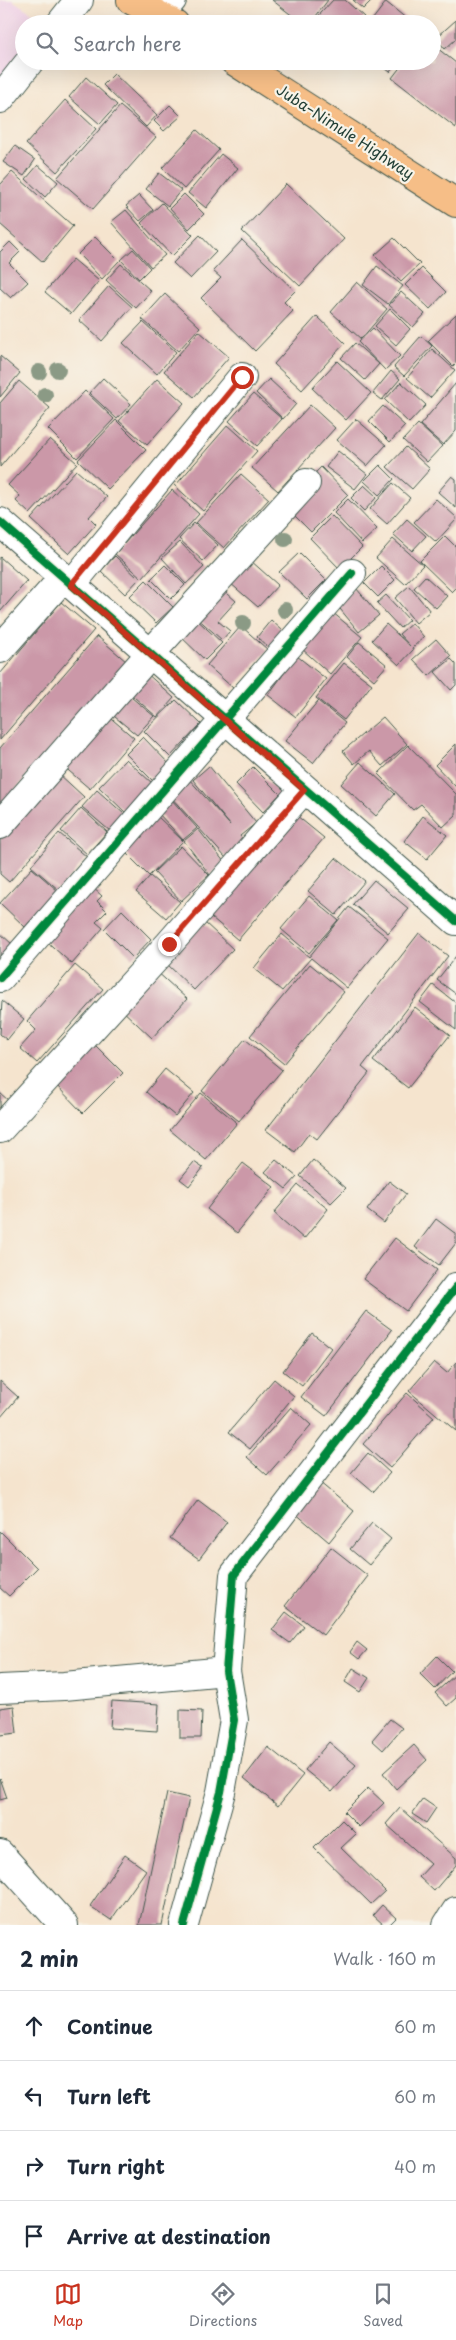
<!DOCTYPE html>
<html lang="en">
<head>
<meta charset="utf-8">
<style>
	body { margin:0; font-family:"Playpen Sans",sans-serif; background:#f6f6f7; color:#1f2937 }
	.stop { position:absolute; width:15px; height:15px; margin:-11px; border:4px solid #c8321e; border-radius:50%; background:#fff }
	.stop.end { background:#c8321e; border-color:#fff; box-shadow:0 1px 5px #0008 }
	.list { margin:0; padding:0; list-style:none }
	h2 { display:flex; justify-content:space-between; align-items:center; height:65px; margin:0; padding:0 20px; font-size:21px }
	h2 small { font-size:16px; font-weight:400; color:#747a83 }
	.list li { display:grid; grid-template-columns:32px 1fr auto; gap:15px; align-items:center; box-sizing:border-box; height:70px; padding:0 20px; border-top:1px solid #e0e1e3 }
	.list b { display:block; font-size:19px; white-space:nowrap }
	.list em { font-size:16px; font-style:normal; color:#747a83 }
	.icon { flex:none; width:28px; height:28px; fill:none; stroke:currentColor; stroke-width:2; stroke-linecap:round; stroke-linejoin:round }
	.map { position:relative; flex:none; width:456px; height:1925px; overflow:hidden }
	.search { position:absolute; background:#fff; box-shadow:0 5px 20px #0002; left:15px; right:15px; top:15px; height:55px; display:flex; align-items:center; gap:12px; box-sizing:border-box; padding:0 18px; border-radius:28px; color:#747a83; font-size:19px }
	.sheet { height:345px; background:#fff }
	nav { display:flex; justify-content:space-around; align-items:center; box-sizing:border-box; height:70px; border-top:1px solid #e0e1e3; background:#fff; font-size:14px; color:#747a83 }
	nav a { display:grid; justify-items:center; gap:2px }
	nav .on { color:#c8321e }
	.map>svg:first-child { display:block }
	.built { fill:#efd0e7 }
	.building { fill:#cb98a8 }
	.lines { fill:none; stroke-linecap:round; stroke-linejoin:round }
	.minor-casing { stroke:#3f564b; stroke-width:30 }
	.primary-casing { stroke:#3f564b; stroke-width:30 }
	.minor { stroke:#fff; stroke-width:28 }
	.primary { stroke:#f6be87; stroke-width:28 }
	.cycleway-casing { stroke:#f7f3e8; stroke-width:11 }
	.cycleway { stroke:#00873e; stroke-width:8 }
	.tree { fill:#8b9a85 }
	.route { stroke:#c8321e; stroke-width:6 }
	.labels { text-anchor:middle; stroke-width:4.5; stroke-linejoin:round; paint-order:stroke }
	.street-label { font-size:15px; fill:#1f3d34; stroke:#f7f3e8 }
</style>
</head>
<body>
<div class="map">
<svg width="456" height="1925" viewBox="0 0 456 1925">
	<rect width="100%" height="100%" fill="#f7f3e8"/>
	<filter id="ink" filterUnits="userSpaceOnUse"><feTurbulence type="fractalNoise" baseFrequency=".02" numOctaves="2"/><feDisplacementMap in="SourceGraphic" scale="10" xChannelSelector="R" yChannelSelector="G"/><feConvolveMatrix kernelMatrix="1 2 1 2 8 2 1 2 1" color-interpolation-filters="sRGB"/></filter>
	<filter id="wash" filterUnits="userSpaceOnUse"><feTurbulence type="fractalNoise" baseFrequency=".0096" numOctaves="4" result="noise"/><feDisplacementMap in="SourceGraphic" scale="20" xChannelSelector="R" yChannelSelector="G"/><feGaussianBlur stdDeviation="1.12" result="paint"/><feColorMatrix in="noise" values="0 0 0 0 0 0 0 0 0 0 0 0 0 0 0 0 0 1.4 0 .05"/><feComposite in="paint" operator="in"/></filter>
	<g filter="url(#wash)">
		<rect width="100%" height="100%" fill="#f5e4ce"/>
		<path class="built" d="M0,0H12L45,21L42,24H24V47L0,77Z"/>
		<g id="blocks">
			<path class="building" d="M272,0H328L310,24H303Z
				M333,0H345L364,17L358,24H311Z
				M353,0H372L363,9Z
				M386,2L413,24H369Z
				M456,20V39L445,49L436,38Z
				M432,44L456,63V128L392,78L405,61H432Z
				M376,61H398L390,72Z
				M114,74L157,115L146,127L103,85Z
				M86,77L117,105L100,124L69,97Z
				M65,100L96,129L57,172L26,144Z
				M170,105L181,116L164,131L154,121Z
				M120,106L156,137L93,209L57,178Z
				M197,130L219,150L184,189L162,168Z
				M15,146L35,160L24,176L3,162Z
				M221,154L238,168L206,208L188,193Z
				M38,165L58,182L45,197L26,179Z
				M12,172L73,226L43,262L0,224V185Z
				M159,173L181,190L168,206L146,189Z
				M286,184L344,239L300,286L242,231Z
				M184,194L204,214L189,229L170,208Z
				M139,195L153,210L140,221L126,206Z
				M162,203L193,235L172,256L141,223Z
				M126,210L165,255L151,267L111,222Z
				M200,235L216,252L190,279L173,263Z
				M95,237L119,261L102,279L78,254Z
				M394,238L420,264L401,282L375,255Z
				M242,240L295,291L284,302L293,311L255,351L201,298L221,278L213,271Z
				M10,242L20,252L9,263L28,282L11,298L0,288V252Z
				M133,249L150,268L139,279L121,260Z
				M73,259L99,281L71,314L45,292Z
				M121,264L151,291L136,308L106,280Z
				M377,266L403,286L388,304L363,285Z
				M422,268L446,292L430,309L405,285Z
				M357,282L387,309L361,339L331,312Z
				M109,286L132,307L102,341L79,320Z
				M401,292L425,314L413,327L389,305Z
				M165,294L200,327L178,351L142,319Z
				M390,309L410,329L396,345L375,326Z
				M456,314V363L453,366L428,341Z
				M317,316L345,343L302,390L274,364Z
				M143,322L176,352L157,374L123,343Z
				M373,328L400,356L385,370L358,342Z
				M199,331L229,357L194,397L164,371Z
				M421,336L432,346L404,376L394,367Z
				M355,343L379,364L365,380L341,358Z
				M432,349L455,370L430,398L407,378Z
				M0,356L20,373L0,397Z
				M337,361L371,393L346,420L312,388Z
				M391,371L400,379L382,400L373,393Z
				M103,378L131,404L117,419L89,393Z
				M157,379L184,403L147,445L119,421Z
				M269,379L296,404L283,419L256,393Z
				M19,381L50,408L0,467V403Z
				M401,382L426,405L409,423L385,400Z
				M456,383V431L443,445L420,425Z
				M85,391L114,419L77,458L48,429Z
				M253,394L282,419L257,446L229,421Z
				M310,405L335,428L278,491L252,468Z
				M383,406L405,426L390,442L369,421Z
				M356,419L386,445L367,466L337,440Z
				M116,420L146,450L108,489L78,460Z
				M418,424L442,446L427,462L403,440Z
				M228,425L257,451L203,511L175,486Z
				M50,439L77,463L30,514L16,501L20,496L8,485Z
				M406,447L430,469L412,489L387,467Z
				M338,451L367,474L355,489L326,467Z
				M380,465L394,479L379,495L364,481Z
				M321,467L348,495L311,532L284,505Z
				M76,470L107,497L89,517L96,524L69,554L31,519Z
				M241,474L269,499L224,548L196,523Z
				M452,476L456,479V508L438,492Z
				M393,483L410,498L387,524L370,509Z
				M364,485L377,497L364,511L351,498Z
				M172,490L199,514L142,578L115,554Z
				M348,499L377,529L362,543L334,513Z
				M436,499L456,517V520L436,542L414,522Z
				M332,516L362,547L340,569L310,538Z
				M407,519L426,536L412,551L393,534Z
				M194,523L218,545L203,561L179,539Z
				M445,536L456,547V588L452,592L420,561Z
				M393,539L423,565L405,584L376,558Z
				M180,542L204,567L186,584L162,558Z
				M299,553L326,580L307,599L279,572Z
				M115,556L139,579L125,594L101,571Z
				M0,557L27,581L0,612Z
				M250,560L278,585L258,607L230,583Z
				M165,565L185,585L171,599L151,579Z
				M381,566L395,580L378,597L364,583Z
				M425,576L447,596L436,608L414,588Z
				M146,580L173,607L156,623L129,597Z
				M409,586L430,611L416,623L395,598Z
				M220,587L236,601L218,621L230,631L222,640L195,616Z
				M356,588L379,615L359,632L336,604Z
				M386,595L409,620L400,628L377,603Z
				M61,602L94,630L0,740V674Z
				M332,612L362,637L330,674L301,648Z
				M192,615L222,643L205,660L176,632Z
				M271,620L283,631L269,648L257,637Z
				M412,623L424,637L412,648L413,650L399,665L372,640L386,624L410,646L399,634Z
				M241,626L268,650L233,688L207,665Z
				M97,636L127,662L2,805L0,804V748Z
				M436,639L451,656L429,676L413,659Z
				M359,642L387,665L374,680L347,657Z
				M297,656L326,679L296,717L268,695Z
				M451,659L456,664V685L451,690L435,672Z
				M344,663L372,684L344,720L316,698Z
				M144,671L174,698L157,717L127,691Z
				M126,693L154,716L137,735L109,712Z
				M176,700L201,724L170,757L144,731Z
				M318,701L345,723L313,763L285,741Z
				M106,714L134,738L90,789L62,765Z
				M383,717L407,744L382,766L369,751L354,764L343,751Z
				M143,737L172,767L156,784L126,754Z
				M456,744V787L435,765Z
				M408,745L456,794V815L443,827L421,804L413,810L378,774Z
				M126,759L153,784L126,813L99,787Z
				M360,762L395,794L376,816L341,784Z
				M209,766L256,823L240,836L245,842L226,858L169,795L188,778L230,825L193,780Z
				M253,767L280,794L263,812L236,784Z
				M58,773L84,797L9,882L0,874V838Z
				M97,790L124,814L110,831L82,807Z
				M171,799L197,828L183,840L157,812Z
				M81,808L107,832L87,854L61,831Z
				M291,811L324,838L238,940L205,912Z
				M156,815L183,841L149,876L122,849Z
				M423,816L447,835L427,859L404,841Z
				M198,829L225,863L210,875L184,841Z
				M59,833L87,857L59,890L31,866Z
				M181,846L209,875L181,901L154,872Z
				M336,858L365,881L336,915L308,891Z
				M32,868L58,891L25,927L0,903Z
				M150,876L180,902L166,918L136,892Z
				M374,880L409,909L388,933L353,904Z
				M91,886L102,896L97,901L107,911L96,922L103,928L72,964L44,939Z
				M309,896L338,920L309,953L281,929Z
				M349,907L388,938L347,988L311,958L282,991L254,968L282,934L309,957Z
				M122,910L151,939L133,958L104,929Z
				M204,922L233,949L194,990L166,963Z
				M0,933L13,945L0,960Z
				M419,933L448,956L362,1067L369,1073L317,1139L309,1133L295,1152L266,1130Z
				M456,956V994L437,980Z
				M310,964L344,992L284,1064L250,1036Z
				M75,965L103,989L37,1063L20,1048L36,1030L27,1021Z
				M155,970L187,999L152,1038L120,1008Z
				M433,985L456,1003V1030L420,1002Z
				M2,1001L24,1019L7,1040L0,1034Z
				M415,1007L450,1035L408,1088L373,1061Z
				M245,1039L282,1070L239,1121L202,1091Z
				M93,1043L123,1073L83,1113L54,1083Z
				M165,1069L194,1093L175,1116L146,1092Z
				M0,1093L8,1100L0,1109Z
				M201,1093L237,1123L206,1160L170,1130Z
				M276,1160L297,1177L286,1189L265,1172Z
				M313,1160L346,1188L331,1203L300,1176Z
				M194,1162L203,1168L189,1186L180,1179Z
				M243,1163L274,1187L237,1233L207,1209Z
				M389,1181L406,1194L384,1223L367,1210Z
				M298,1185L328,1209L304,1239L274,1213Z
				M436,1219L456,1234V1243L439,1265L415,1247Z
				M395,1238L437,1270L406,1311L363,1279Z
				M366,1311L392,1330L326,1416L301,1397Z
				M312,1333L331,1348L302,1386L283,1371Z
				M434,1362L447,1373L456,1362V1431L409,1391Z
				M274,1379L294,1396L250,1449L229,1432Z
				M0,1381L18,1397L0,1418Z
				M407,1393L434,1417L390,1468L363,1444Z
				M291,1407L311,1425L267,1475L247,1457Z
				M368,1453L390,1473L373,1492L351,1473Z
				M319,1482L354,1511L329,1542L294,1512Z
				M198,1500L227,1522L199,1559L170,1538Z
				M372,1523L391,1539L369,1565L350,1549Z
				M0,1531L37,1568L9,1596L0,1588Z
				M331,1547L368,1576L323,1635L285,1606Z
				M286,1612L304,1626L290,1643L272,1630Z
				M357,1642L367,1650L359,1659L350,1652Z
				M437,1656L452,1671L435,1689L420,1674Z
				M353,1668L369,1678L360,1692L345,1682Z
				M456,1674V1698L447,1706L435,1693Z
				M112,1701L159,1704L157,1731L110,1728Z
				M14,1706L17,1733L0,1735V1708Z
				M180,1710L202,1711L201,1738H180Z
				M390,1719L402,1728L383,1750L372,1740Z
				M329,1742L356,1765L332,1792L305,1770Z
				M414,1745L427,1760L396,1789L383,1773Z
				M268,1747L303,1775L278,1806L244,1778Z
				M0,1778L7,1798L0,1800Z
				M368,1788L384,1803L359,1827L344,1812Z
				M167,1793L189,1798L162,1925H139Z
				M423,1799L436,1808L426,1823L412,1814Z
				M400,1808L456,1858V1865L434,1891L419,1877L431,1864L386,1824Z
				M342,1820L356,1834L341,1848L385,1891L371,1904L314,1848Z
				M125,1855L146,1870L111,1920L90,1906Z
				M382,1905L396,1918L389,1925H384L373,1915Z"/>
		</g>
	</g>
	<g filter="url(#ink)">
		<use href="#blocks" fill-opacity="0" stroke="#3f564b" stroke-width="1"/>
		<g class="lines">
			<defs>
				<path id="minor" d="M160,14L172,0
					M60,24L79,0
					M0,99L30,61
					M0,522L456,921
					M71,585L242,377
					M0,649L63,578
					M0,825L150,654L306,483
					M0,978L352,573
					M0,1129L169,944L304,789
					M0,1689L64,1686L226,1671
					M0,1854L64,1925
					M184,1925L221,1792L234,1720L226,1671L234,1575L456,1287
					M447,1925L456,1911"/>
				<path id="primary" d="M131,0L175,24
					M234,61L456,203"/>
			</defs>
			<use href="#minor" class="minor-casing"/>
			<use href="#primary" class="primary-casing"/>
			<use href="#minor" class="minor"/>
			<use href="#primary" class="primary"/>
			<defs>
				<path id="cycleway" d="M0,522L456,921
					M0,978L352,573
					M184,1925L221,1792L234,1720L226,1671L234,1575L456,1287"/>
			</defs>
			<use href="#cycleway" class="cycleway-casing"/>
			<use href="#cycleway" class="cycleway"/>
		</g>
		<g class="tree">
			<circle cx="58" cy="370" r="8"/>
			<circle cx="39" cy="372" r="8"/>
			<circle cx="45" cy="395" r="8"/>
			<circle cx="285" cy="539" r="8"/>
			<circle cx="285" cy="610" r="8"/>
			<circle cx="243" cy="623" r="8"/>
		</g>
	</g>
	<g class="lines" filter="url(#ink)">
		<path class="route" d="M169,944L304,790L71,585L242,377"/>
	</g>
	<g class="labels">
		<g class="street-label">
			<text transform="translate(345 132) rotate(33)" y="5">Juba–Nimule Highway</text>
		</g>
	</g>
</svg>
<div class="stop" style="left:242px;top:377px"></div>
<div class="stop end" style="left:169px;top:944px"></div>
<div class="search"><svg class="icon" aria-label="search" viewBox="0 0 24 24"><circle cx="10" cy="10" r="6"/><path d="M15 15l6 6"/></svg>Search here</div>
</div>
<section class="sheet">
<h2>2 min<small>Walk · 160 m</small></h2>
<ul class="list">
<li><svg class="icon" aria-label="ahead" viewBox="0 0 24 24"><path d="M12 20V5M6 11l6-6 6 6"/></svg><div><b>Continue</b></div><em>60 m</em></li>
<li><svg class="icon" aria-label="left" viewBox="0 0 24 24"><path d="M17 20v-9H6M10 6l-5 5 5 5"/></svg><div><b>Turn left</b></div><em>60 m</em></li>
<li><svg class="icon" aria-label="right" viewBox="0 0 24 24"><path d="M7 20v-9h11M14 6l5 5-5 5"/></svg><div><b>Turn right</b></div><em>40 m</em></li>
<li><svg class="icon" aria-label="arrive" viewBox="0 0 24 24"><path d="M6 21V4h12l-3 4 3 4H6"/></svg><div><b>Arrive at destination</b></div></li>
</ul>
</section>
<nav>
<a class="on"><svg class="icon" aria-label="map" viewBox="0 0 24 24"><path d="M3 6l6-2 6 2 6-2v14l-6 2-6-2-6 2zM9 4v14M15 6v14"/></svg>Map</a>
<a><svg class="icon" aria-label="directions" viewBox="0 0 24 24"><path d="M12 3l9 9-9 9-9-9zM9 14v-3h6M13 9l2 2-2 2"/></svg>Directions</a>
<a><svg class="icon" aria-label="saved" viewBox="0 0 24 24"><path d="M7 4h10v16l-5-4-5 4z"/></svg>Saved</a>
</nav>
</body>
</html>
